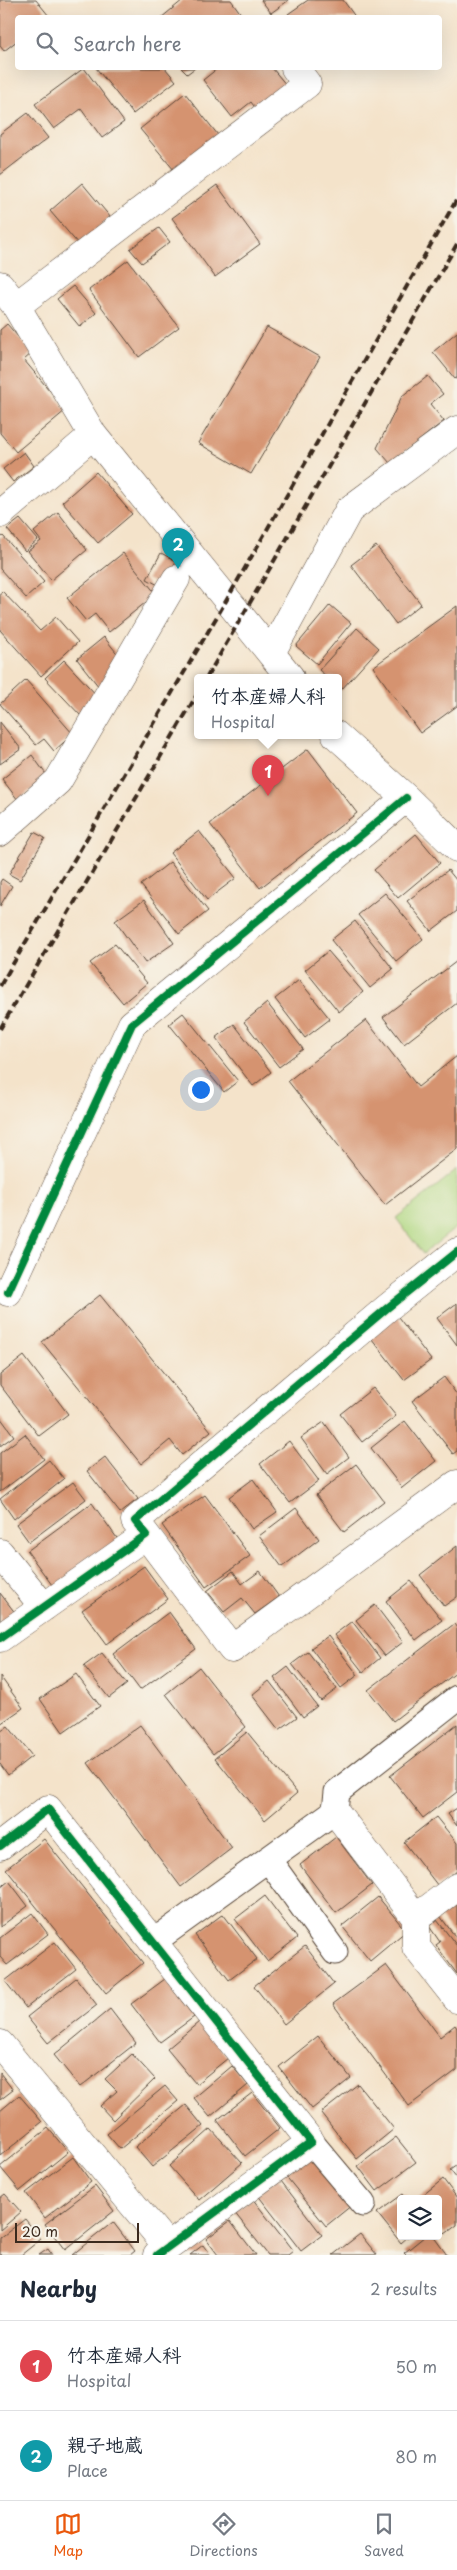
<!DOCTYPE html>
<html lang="en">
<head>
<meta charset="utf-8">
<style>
	body { margin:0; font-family:"Playpen Sans","Klee One",sans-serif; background:#f6f6f7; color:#1f2937 }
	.controls { position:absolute; right:15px; bottom:15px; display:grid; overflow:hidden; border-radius:5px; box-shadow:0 5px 20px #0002 }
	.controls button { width:45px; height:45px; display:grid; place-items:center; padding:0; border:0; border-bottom:1px solid #e0e1e3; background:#fff; color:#1f2937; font:25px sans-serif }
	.scale { position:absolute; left:15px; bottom:12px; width:124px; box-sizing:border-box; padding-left:5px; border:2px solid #3b2a1e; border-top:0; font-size:14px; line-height:18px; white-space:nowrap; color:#3b2a1e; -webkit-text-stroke:4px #f7f3e8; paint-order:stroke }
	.you { position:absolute; left:200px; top:1089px; width:18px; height:18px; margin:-12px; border:4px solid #fff; border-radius:50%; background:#1a73e8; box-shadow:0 0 0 8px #1a73e833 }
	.badge { display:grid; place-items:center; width:32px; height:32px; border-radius:50%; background:#ea580c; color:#fff; font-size:16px; font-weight:700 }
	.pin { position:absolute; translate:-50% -41px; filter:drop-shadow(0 1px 2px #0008) }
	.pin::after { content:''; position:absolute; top:26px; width:18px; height:15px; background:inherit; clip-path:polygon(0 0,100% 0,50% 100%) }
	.popup { position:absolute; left:194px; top:674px; width:148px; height:65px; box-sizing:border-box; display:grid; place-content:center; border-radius:5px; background:#fff; filter:drop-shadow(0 1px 4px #0005); font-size:16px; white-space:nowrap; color:#747a83 }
	.popup b { font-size:19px; color:#1f2937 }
	.popup::after { content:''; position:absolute; left:50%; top:100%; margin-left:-10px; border:10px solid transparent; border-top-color:#fff }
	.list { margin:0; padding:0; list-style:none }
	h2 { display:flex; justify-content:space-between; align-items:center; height:65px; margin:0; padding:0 20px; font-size:21px }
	h2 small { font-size:16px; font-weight:400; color:#747a83 }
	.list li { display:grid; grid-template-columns:32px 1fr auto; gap:15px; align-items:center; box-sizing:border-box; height:90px; padding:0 20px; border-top:1px solid #e0e1e3 }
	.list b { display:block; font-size:19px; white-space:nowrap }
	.list p { margin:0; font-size:16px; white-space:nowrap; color:#747a83 }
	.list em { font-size:16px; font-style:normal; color:#747a83 }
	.icon { flex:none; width:28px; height:28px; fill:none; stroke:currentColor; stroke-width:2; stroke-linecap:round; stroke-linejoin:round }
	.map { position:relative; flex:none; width:457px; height:2255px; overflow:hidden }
	.search { position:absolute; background:#fff; box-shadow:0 5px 20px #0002; left:15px; right:15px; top:15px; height:55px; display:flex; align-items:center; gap:12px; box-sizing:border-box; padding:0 18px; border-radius:5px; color:#747a83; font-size:19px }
	.sheet { height:245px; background:#fff }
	nav { display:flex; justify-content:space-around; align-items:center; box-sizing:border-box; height:70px; border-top:1px solid #e0e1e3; background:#fff; font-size:14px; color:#747a83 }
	nav a { display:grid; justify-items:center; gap:2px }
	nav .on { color:#ea580c }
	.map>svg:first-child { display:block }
	.green { fill:#b1d883; stroke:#768150 }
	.building { fill:#d5936f }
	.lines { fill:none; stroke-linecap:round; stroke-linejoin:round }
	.lane-casing { stroke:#574638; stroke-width:27 }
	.street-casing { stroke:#574638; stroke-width:29 }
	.lane { stroke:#fff; stroke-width:25 }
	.street { stroke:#fff; stroke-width:28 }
	.rail { stroke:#3b2a1e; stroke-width:4; stroke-dasharray:8 4; stroke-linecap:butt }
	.cycleway-casing { stroke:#f7f3e8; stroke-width:11 }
	.cycleway { stroke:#00873e; stroke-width:8 }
</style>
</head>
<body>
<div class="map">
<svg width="457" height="2255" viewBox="0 0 457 2255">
	<rect width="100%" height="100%" fill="#f7f3e8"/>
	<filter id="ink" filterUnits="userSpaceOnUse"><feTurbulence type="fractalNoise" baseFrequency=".02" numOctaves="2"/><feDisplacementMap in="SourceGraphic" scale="10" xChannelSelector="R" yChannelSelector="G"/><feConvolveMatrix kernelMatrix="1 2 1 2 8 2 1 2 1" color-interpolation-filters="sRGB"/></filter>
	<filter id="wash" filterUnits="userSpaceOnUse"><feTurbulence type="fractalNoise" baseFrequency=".0096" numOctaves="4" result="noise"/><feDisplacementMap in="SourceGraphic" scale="20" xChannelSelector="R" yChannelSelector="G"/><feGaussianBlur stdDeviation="1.12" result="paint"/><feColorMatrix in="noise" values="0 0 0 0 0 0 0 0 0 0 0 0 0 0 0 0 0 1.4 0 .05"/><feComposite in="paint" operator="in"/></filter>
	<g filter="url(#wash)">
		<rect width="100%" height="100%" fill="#f4e3ca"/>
		<path class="green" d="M457,1170V1227L423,1254L396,1218Z"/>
		<g id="blocks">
			<path class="building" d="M0,0H36L49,16L18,18V40L4,51L0,46Z
				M183,0H231L244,18H161Z
				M261,0H289L271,13Z
				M308,0H343L356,18H290L288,14Z
				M84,68L124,122L102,138L81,109L54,129L35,104Z
				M96,68H165L176,81L133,114Z
				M181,68H195L187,74Z
				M218,68H272L287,86L257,110L251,102L232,117L203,80Z
				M185,93L218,135L174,170L140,129Z
				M28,113L48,138L0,175V134Z
				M82,183L111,218L79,245L50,211Z
				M217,185L260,244L215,277L172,218Z
				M159,228L170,242L142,263L130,249Z
				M128,260L179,327L139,357L89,290Z
				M73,286L96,313L80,327L57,299Z
				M7,324L32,353L24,360L66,410L16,452L0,433V330Z
				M267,327L320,357L251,474L198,443Z
				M457,332V378L455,379L433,352Z
				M428,376L443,394L430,404L444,421L390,463L377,448L402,396Z
				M24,452L34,466L13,482L3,469Z
				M96,472L132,514L98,543L62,502Z
				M58,512L87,550L51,580L28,551L41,541L34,532Z
				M20,519L38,540L25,551L7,529Z
				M3,536L44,582L26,598L0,569V538Z
				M376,546L421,604L396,624L351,565Z
				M123,553L156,594L109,632L95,614L86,621L67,598Z
				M161,553L176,561L162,587L147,579Z
				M2,591L40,631L56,617L78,642L41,676L0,630V593Z
				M330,605L351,623L317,664L296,646Z
				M457,606V706L420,733L373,667Z
				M357,628L379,648L341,690L338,687V677H327L319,670Z
				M104,637L120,657L99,687L77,659Z
				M64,660L100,699L82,717L45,678Z
				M26,680L73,734L54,751L44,739L36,745L0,704Z
				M0,722L21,749L0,764Z
				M308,749L357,813L260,888L210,824Z
				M32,755L48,777L18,800L2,779Z
				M199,831L236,878L207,900L170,853Z
				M34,832L45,838L20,880L9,874Z
				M416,834L440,863L398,898L374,870Z
				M170,862L208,911L179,934L141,885Z
				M448,870L457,881V911L431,931L407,901Z
				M2,879L12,886L0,906V882Z
				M385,893L423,939L396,961L358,915Z
				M144,900L174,943L145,963L115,921Z
				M355,921L393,969L370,988L331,940Z
				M115,944L147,983L123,1003L90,963Z
				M328,951L363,992L339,1012L305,970Z
				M457,961V1003L404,1044L383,1017Z
				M299,980L330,1019L305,1038L275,999Z
				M267,1003L303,1049L279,1067L244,1022Z
				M183,1013L238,1081L224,1092L169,1024Z
				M366,1020L418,1087L457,1056V1149L385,1205L288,1081Z
				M234,1024L271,1072L253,1086L216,1038Z
				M100,1295L211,1431L182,1455L170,1440L141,1464L42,1342Z
				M457,1303V1345L437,1318Z
				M395,1313L431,1360L404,1380L368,1334Z
				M24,1356L68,1414L39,1436L0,1385V1375Z
				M444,1377L457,1395V1451L453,1454L412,1401Z
				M373,1388L396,1416L362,1442L340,1414Z
				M0,1417L14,1436L0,1446Z
				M405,1421L436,1461L402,1488L371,1448Z
				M324,1422L349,1457L327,1474L301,1438Z
				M25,1434L44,1459L0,1492V1453Z
				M289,1441L319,1481L290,1503L260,1464Z
				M105,1457L138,1499L120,1513L87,1471Z
				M49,1460L64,1479L14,1519L0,1499Z
				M356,1464L384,1501L344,1532L316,1495Z
				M253,1479L277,1512L252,1529L229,1497Z
				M73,1482L86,1499L29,1542L16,1524Z
				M205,1495L250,1556L206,1587L162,1525Z
				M92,1503L119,1541L55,1589L27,1551Z
				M296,1508L319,1539L282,1567L259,1536Z
				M457,1546V1597L444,1606L420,1575Z
				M144,1566L168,1599L107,1644L82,1610Z
				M233,1571L242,1584L260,1571L279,1597L255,1614L242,1598L224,1612L207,1591Z
				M411,1581L442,1620L416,1640L386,1601Z
				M0,1593L16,1614L0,1626Z
				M375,1605L403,1642L385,1656L356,1620Z
				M169,1612L196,1649L140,1690L113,1654Z
				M352,1621L380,1658L363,1672L334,1635Z
				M454,1624L457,1628V1672L393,1721L368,1690Z
				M328,1636L358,1675L341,1688L311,1648Z
				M308,1652L337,1689L321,1701L292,1664Z
				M102,1653L127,1684L109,1698L84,1666Z
				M199,1667L246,1727L213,1754L166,1694Z
				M288,1667L317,1706L303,1717L274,1678Z
				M76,1674L100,1706L63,1732L40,1699Z
				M0,1676L23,1708L0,1724Z
				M269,1681L297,1717L279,1730L252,1695Z
				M457,1724V1792L423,1818L390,1776Z
				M140,1725L232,1848L181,1887L88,1763Z
				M8,1726L32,1756L8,1775L0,1764V1732Z
				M247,1732L297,1793L265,1820L215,1758Z
				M457,1808V1826L448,1814Z
				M436,1817L457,1843V1871L438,1886L404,1842Z
				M336,1837L372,1885L336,1913L300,1865Z
				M44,1839L143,1963L106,1993L6,1869Z
				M9,1881L28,1906L0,1927V1888Z
				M265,1896L297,1938L267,1961L235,1919Z
				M378,1897L406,1931L370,1961L342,1926Z
				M456,1904L457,1906V1939L440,1916Z
				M32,1913L48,1934L7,1965L0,1957V1938Z
				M223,1914L257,1959L229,1980L195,1935Z
				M437,1920L457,1946V1974L436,1945L440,1942L429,1926Z
				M55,1942L76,1969L26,2008L5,1981Z
				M305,1946L334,1984L284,2024L254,1986Z
				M386,1965L440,2037L455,2025L457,2028V2070L409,2106L333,2004Z
				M76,1978L97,2005L48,2043L27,2017Z
				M165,1979L194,2017L160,2042L131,2004Z
				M110,2009L136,2043L80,2087L54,2055Z
				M199,2022L228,2058L196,2084L167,2049Z
				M318,2036L351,2078L312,2109L279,2067Z
				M132,2054L155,2079L113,2120L100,2106L117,2091L105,2079Z
				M232,2066L248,2085L210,2117L194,2098Z
				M0,2073L13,2090L0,2100Z
				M358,2084L394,2129L357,2159L321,2113Z
				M165,2086L178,2101L120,2149L107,2134Z
				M252,2093L280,2128L245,2156L217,2120Z
				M19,2095L42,2122L0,2156V2111Z
				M186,2105L203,2126L152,2167L135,2147Z
				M48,2128L68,2152L20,2191L0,2167Z
				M211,2129L242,2163L199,2200L169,2166Z
				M396,2137L416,2162L377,2191L358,2166Z
				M309,2153L352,2205L326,2226L284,2174Z
				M73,2157L91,2182L45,2218L26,2193Z
				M457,2165V2179L450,2170Z
				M278,2177L322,2235L301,2251L257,2194Z
				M443,2179L457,2198V2225L445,2234L438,2225V2199H418Z
				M95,2186L114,2211L65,2250L45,2224Z
				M5,2194L21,2212L0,2230V2198Z
				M403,2194L407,2199H401V2236H409L401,2243L377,2213Z
				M252,2198L293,2251L288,2255H268L234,2212Z
				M25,2219L41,2239L21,2255H0V2238Z
				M230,2221L256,2255H218L206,2239Z
				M113,2222L135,2251L130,2255H72Z
				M360,2234L377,2255H333Z
				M425,2236H433L447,2255H406L404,2253Z
				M203,2245L210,2255H190Z
				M48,2249L52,2255H39Z"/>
		</g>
	</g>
	<g filter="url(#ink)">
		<use href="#blocks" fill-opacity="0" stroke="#574638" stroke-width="1"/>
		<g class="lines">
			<defs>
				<path id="lane" d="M268,1859L335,1952
					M153,1942L335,1811L337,1792L457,1698
					M311,2142L363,2204"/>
				<path id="street" d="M0,285L16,306L93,435L290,677
					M16,306L307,84L295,68
					M0,514L93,435
					M271,653L349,510L457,430
					M336,735L406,798L457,848
					M0,832L58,781L176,579
					M8,1292L132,1024L406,798
					M146,1535L232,1649L457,1484
					M0,1553L44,1607
					M0,1638L146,1535L135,1521L386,1309L457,1252
					M335,1811L416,1918V1947L457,1999
					M0,1846L48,1809L311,2142L157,2255
					M416,1918L457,1887
					M0,2044L168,2247"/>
			</defs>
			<use href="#lane" class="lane-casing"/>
			<use href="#street" class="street-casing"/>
			<use href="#lane" class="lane"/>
			<use href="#street" class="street"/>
			<path class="rail" d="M207,677L457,244
				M0,986L226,601L457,199
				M0,1029L198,693"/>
			<defs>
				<path id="cycleway" d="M8,1292L132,1024L406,798
					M0,1638L146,1535L135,1521L386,1309L457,1252
					M0,1846L48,1809L311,2142L157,2255"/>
			</defs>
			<use href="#cycleway" class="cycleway-casing"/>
			<use href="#cycleway" class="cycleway"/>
		</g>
	</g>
</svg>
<div class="controls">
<button><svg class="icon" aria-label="layers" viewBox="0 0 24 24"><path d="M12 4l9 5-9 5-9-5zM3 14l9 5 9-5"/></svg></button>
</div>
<div class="scale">20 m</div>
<div class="you"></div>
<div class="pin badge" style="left:268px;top:796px;background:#e0444e">1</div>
<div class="popup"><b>竹本産婦人科</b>Hospital</div>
<div class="pin badge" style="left:178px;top:569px;background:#0f9aa8">2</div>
<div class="search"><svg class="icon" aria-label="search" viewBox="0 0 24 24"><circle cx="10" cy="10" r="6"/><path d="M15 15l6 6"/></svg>Search here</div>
</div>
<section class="sheet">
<h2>Nearby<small>2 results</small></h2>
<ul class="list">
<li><span class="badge" style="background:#e0444e">1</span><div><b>竹本産婦人科</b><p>Hospital</p></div><em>50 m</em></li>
<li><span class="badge" style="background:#0f9aa8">2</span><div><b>親子地蔵</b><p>Place</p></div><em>80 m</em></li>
</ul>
</section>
<nav>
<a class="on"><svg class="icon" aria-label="map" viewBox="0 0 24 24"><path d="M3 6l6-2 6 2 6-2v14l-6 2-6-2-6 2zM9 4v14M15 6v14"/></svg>Map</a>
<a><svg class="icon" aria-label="directions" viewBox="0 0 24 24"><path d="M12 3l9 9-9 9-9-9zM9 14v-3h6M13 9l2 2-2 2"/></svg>Directions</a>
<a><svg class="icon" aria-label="saved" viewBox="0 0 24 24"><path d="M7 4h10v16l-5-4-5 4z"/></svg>Saved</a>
</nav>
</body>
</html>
